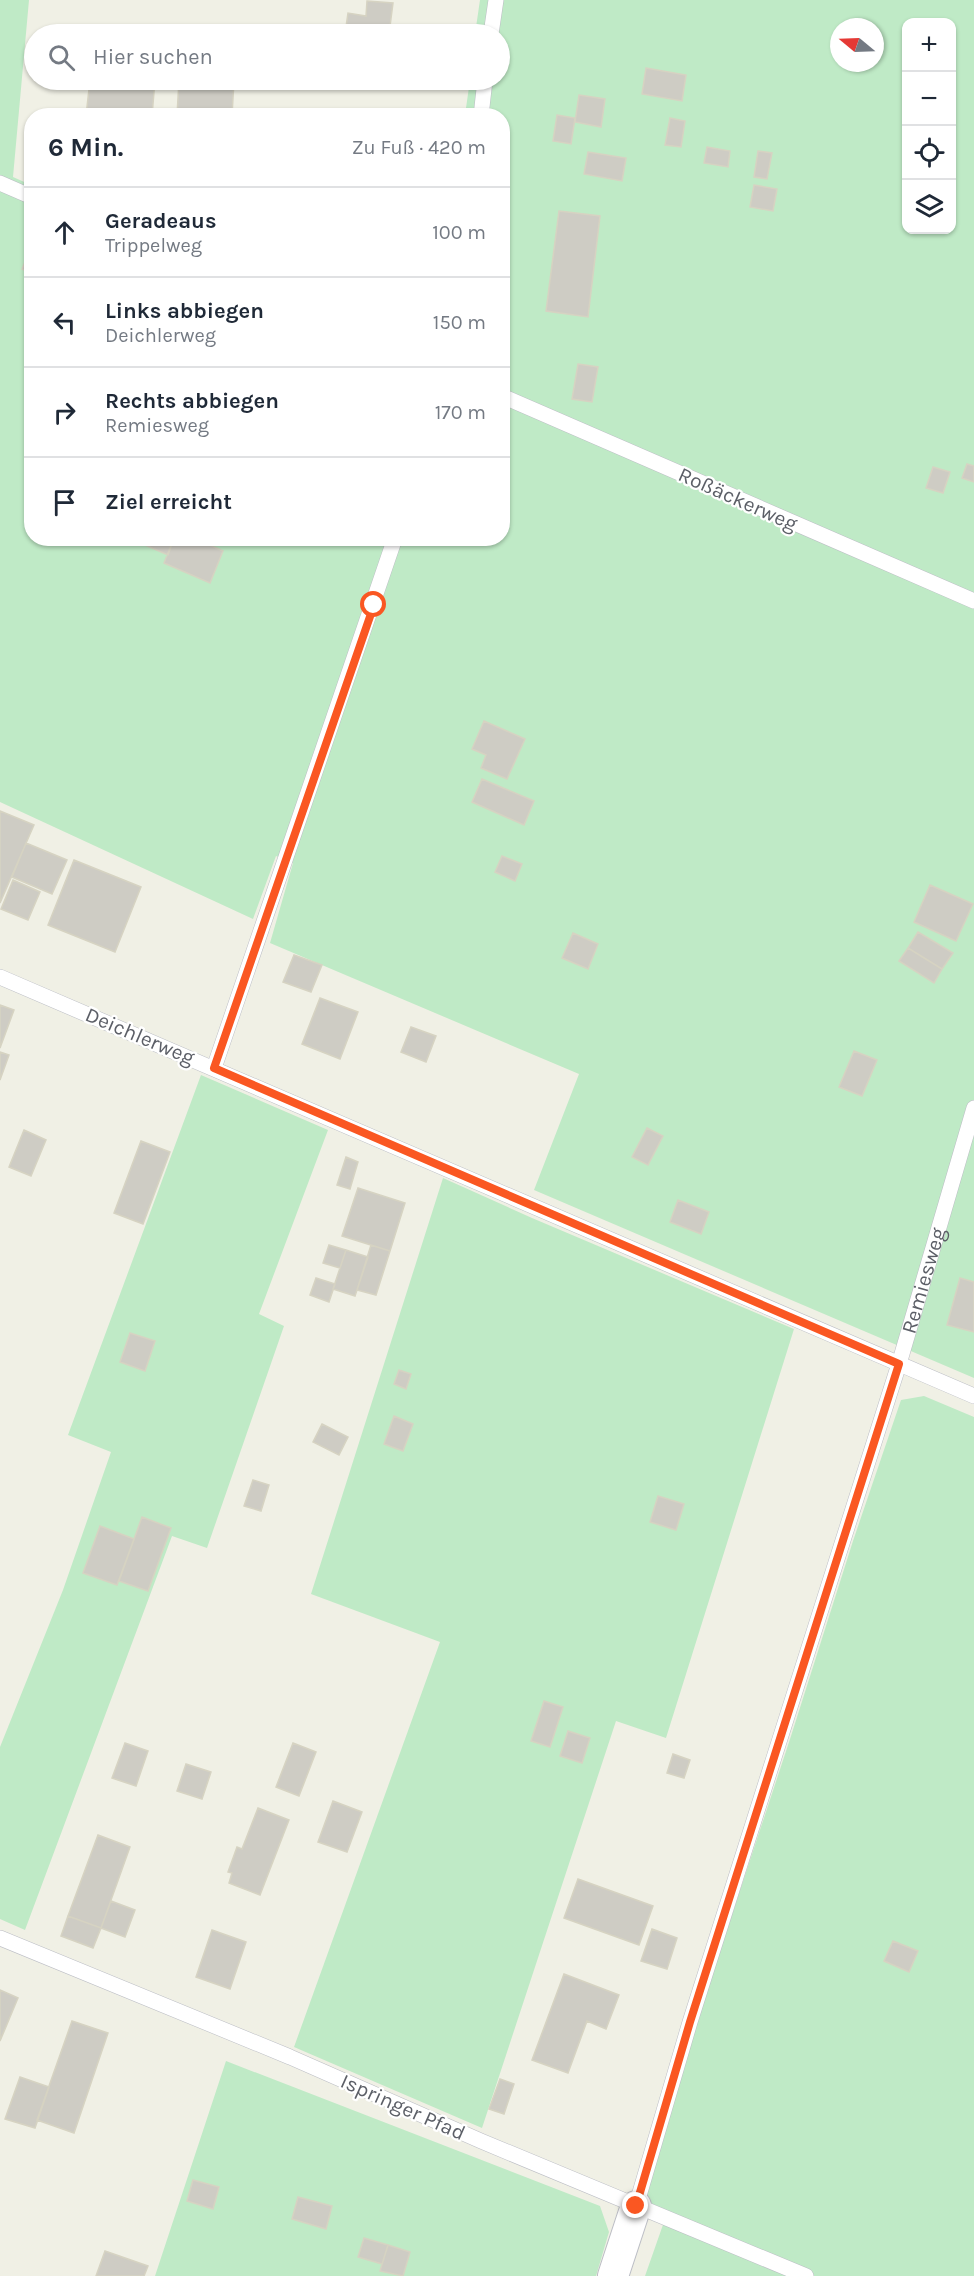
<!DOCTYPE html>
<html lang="de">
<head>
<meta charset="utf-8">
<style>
	body { margin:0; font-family:Karla,sans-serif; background:#f2f2f3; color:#1f2937 }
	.controls { position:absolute; right:18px; top:18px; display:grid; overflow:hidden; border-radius:12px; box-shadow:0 2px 4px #0004 }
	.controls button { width:54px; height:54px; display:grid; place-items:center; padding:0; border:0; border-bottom:2px solid #e0e1e3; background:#fff; color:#1f2937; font:30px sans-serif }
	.compass { position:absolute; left:830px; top:18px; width:54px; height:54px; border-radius:50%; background:#fff; box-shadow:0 2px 4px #0004; rotate:289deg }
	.stop { position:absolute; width:18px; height:18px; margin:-14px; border:4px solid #fa5722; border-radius:50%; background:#fff }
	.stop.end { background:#fa5722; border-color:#fff; box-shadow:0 2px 6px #0008 }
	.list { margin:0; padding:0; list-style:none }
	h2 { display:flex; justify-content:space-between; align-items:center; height:78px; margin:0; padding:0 24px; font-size:26px }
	h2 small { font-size:20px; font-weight:400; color:#747a83 }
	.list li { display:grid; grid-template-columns:39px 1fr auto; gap:18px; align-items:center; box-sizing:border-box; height:90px; padding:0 24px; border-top:2px solid #e0e1e3 }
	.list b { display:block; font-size:22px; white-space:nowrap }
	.list p { margin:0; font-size:20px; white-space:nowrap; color:#747a83 }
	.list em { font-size:20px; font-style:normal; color:#747a83 }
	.icon { flex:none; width:33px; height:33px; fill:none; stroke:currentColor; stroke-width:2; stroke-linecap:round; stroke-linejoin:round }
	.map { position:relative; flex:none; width:974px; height:2276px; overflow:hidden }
	.search { position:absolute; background:#fff; box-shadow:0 2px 4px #0004; left:24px; top:24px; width:486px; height:66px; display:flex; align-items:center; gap:15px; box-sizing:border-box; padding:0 21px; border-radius:33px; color:#747a83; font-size:22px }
	.panel { position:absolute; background:#fff; box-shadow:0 2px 4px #0004; left:24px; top:108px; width:486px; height:438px; border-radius:24px }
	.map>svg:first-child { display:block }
	.green { fill:#bfeac6; fill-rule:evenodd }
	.building { fill:#ceccc4; stroke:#d6d3c2; stroke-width:1.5 }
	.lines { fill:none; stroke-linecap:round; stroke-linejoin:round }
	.service-casing { stroke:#bcbec5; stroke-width:16 }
	.minor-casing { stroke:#bcbec5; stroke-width:32 }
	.service { stroke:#fff; stroke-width:15 }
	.minor { stroke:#fff; stroke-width:30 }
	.route { stroke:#fa5722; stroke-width:8 }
	.labels { text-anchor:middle; stroke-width:4.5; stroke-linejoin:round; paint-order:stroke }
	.street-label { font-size:21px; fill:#5c5f67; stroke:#fff }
</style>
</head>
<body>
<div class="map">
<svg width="974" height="2276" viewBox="0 0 974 2276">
	<rect width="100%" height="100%" fill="#f0f0e5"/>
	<path class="green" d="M0,0H29L13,177L31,185L32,538H502V116L465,115L470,80H500V34H475L480,0H974V1378L534,1190L579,1074L270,943L293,863L276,856L253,919L0,802ZM906,22H952V230H906ZM839,27H875V63H839Z
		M201,1075L328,1130L259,1314L284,1326L207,1548L172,1536L25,1930L0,1919V1747L63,1590L111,1452L68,1435Z
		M443,1178L532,1218L794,1329L666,1738L616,1721L482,2128L294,2047L440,1642L311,1594Z
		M924,1396L974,1417V2276H645L665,2219L636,2206L791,1736L853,1541L901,1400Z
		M226,2061L600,2206L609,2232L596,2276H155Z"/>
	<path class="building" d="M367,1L393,3L389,34H345L348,13L366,16Z
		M646,68L686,75L682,101L642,94Z
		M90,80H155L152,116H86Z
		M179,80H234L232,116H177Z
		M579,95L605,99L601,127L575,122Z
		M557,115L575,118L571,144L553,141Z
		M670,118L685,121L681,147L665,145Z
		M707,147L730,151L728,167L704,163Z
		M758,151L772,153L767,179L754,177Z
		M588,152L626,158L622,181L584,174Z
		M754,185L777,189L773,211L750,207Z
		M559,211L600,216L588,317L546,311Z
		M32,246V273L22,269Z
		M578,364L598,367L592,402L572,399Z
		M967,464L974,466V482L962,478Z
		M933,467L950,472L943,493L926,488Z
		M129,538H174L168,555Z
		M174,538H194L223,551L210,583L164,563Z
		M484,721L525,739L507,779L481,768L486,755L472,749Z
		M482,779L534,801L524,825L472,802Z
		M0,811L34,825L0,903Z
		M26,843L67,860L52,894L12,877Z
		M502,856L522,864L515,881L495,872Z
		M74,860L141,887L115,952L48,925Z
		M13,880L40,892L28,920L1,909Z
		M930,885L973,904L956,941L914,922Z
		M918,932L953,953L942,969L908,948Z
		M573,933L598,944L588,969L562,958Z
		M908,948L942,969L934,983L899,961Z
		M294,955L322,965L311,992L283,982Z
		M320,998L358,1012L340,1059L302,1044Z
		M0,1005L14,1010L0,1048Z
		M411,1027L436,1036L426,1062L401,1052Z
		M854,1051L877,1060L862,1096L839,1087Z
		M0,1052L9,1055L0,1080Z
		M647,1128L663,1136L648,1165L632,1157Z
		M24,1130L46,1140L31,1176L9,1167Z
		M141,1141L170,1152L143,1224L114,1213Z
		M346,1157L358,1162L350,1189L337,1185Z
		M358,1188L405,1203L390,1251L342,1236Z
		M678,1200L709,1212L701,1234L670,1222Z
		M329,1245L346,1250L340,1268L323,1263Z
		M371,1245L390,1251L376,1295L357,1290Z
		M346,1250L368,1257L355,1296L333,1289Z
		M316,1278L335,1284L329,1302L310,1295Z
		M960,1278L974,1282V1332L947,1325Z
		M130,1333L155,1341L145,1371L120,1362Z
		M399,1370L411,1374L406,1389L394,1384Z
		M394,1416L413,1424L403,1451L384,1444Z
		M322,1424L348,1437L339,1455L313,1442Z
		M253,1480L269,1485L261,1511L244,1506Z
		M658,1496L684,1504L676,1530L650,1522Z
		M142,1517L171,1528L148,1591L119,1581Z
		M100,1526L134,1539L117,1585L83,1573Z
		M544,1701L563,1707L550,1747L531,1741Z
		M568,1731L590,1738L582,1763L560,1756Z
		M125,1743L148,1751L136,1786L112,1778Z
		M293,1743L316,1752L299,1796L276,1787Z
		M673,1754L690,1760L684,1778L667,1773Z
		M186,1764L211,1772L202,1799L177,1791Z
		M333,1801L362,1812L347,1852L318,1842Z
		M258,1808L289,1820L260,1895L229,1883L232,1873L228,1872L237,1847L242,1849Z
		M98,1835L130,1847L101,1928L68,1916Z
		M578,1879L653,1906L639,1945L564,1918Z
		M111,1901L135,1910L125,1937L101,1928Z
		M68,1916L101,1928L93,1948L61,1936Z
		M652,1929L677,1938L667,1969L641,1961Z
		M212,1930L246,1942L230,1989L196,1977Z
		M893,1941L918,1951L909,1972L884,1961Z
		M564,1974L619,1995L606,2029L587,2021L568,2073L532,2060Z
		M0,1990L18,1998L0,2041Z
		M72,2021L108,2033L74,2133L37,2120Z
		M20,2077L49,2087L35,2128L5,2119Z
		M500,2079L514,2084L504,2114L489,2109Z
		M193,2180L219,2187L213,2209L187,2201Z
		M298,2197L332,2206L326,2229L292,2219Z
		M364,2238L388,2245L382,2264L358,2257Z
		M388,2245L410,2252L403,2276L380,2271Z
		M105,2251L148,2266L144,2276H96Z"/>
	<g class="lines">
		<defs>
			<g id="service">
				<path d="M491,34L496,0"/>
				<path d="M481,116L485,80"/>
				<path d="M0,183L32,197"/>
				<path d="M502,396L974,601"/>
				<path d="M0,977L974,1396"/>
				<path d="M214,1068L395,538"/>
				<path d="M0,1938L290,2057L481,2141L806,2276"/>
				<path id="s1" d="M636,2206L690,2022L899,1364L974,1108"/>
			</g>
			<path id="minor" d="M613,2276L636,2206"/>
		</defs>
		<use href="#service" class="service-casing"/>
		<use href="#minor" class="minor-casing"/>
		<use href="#service" class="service"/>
		<use href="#minor" class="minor"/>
	</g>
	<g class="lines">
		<path class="route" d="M374,605L214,1068L899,1364L690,2022L636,2206"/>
	</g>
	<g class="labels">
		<g class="street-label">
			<text transform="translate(738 499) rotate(24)" y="7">Roßäckerweg</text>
			<text transform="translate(140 1036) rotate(23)" y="7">Deichlerweg</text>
			<text dy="7" stroke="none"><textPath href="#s1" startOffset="969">Remiesweg</textPath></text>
			<text transform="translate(403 2107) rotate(24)" y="7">Ispringer Pfad</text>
		</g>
	</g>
</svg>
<div class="controls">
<button>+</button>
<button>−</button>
<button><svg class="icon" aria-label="locate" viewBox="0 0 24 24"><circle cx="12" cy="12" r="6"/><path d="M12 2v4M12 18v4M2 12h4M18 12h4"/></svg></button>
<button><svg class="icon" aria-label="layers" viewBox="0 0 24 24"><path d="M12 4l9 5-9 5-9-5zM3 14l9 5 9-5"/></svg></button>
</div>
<svg class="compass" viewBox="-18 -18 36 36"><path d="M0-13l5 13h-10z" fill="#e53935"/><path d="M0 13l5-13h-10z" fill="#747a83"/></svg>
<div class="stop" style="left:374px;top:605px"></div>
<div class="stop end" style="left:636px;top:2206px"></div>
<div class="search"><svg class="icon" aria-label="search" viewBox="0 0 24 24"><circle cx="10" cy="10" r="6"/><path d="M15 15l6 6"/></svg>Hier suchen</div>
<section class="panel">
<h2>6 Min.<small>Zu Fuß · 420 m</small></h2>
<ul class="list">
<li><svg class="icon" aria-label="ahead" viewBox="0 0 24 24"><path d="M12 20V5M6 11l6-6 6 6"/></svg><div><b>Geradeaus</b><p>Trippelweg</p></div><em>100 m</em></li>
<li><svg class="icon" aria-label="left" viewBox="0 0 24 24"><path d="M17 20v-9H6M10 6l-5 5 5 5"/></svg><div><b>Links abbiegen</b><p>Deichlerweg</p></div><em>150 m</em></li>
<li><svg class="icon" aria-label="right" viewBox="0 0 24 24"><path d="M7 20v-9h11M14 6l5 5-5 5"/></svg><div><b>Rechts abbiegen</b><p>Remiesweg</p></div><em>170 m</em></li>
<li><svg class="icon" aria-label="arrive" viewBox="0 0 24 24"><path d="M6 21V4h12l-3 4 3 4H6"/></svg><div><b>Ziel erreicht</b></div></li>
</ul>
</section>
</div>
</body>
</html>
